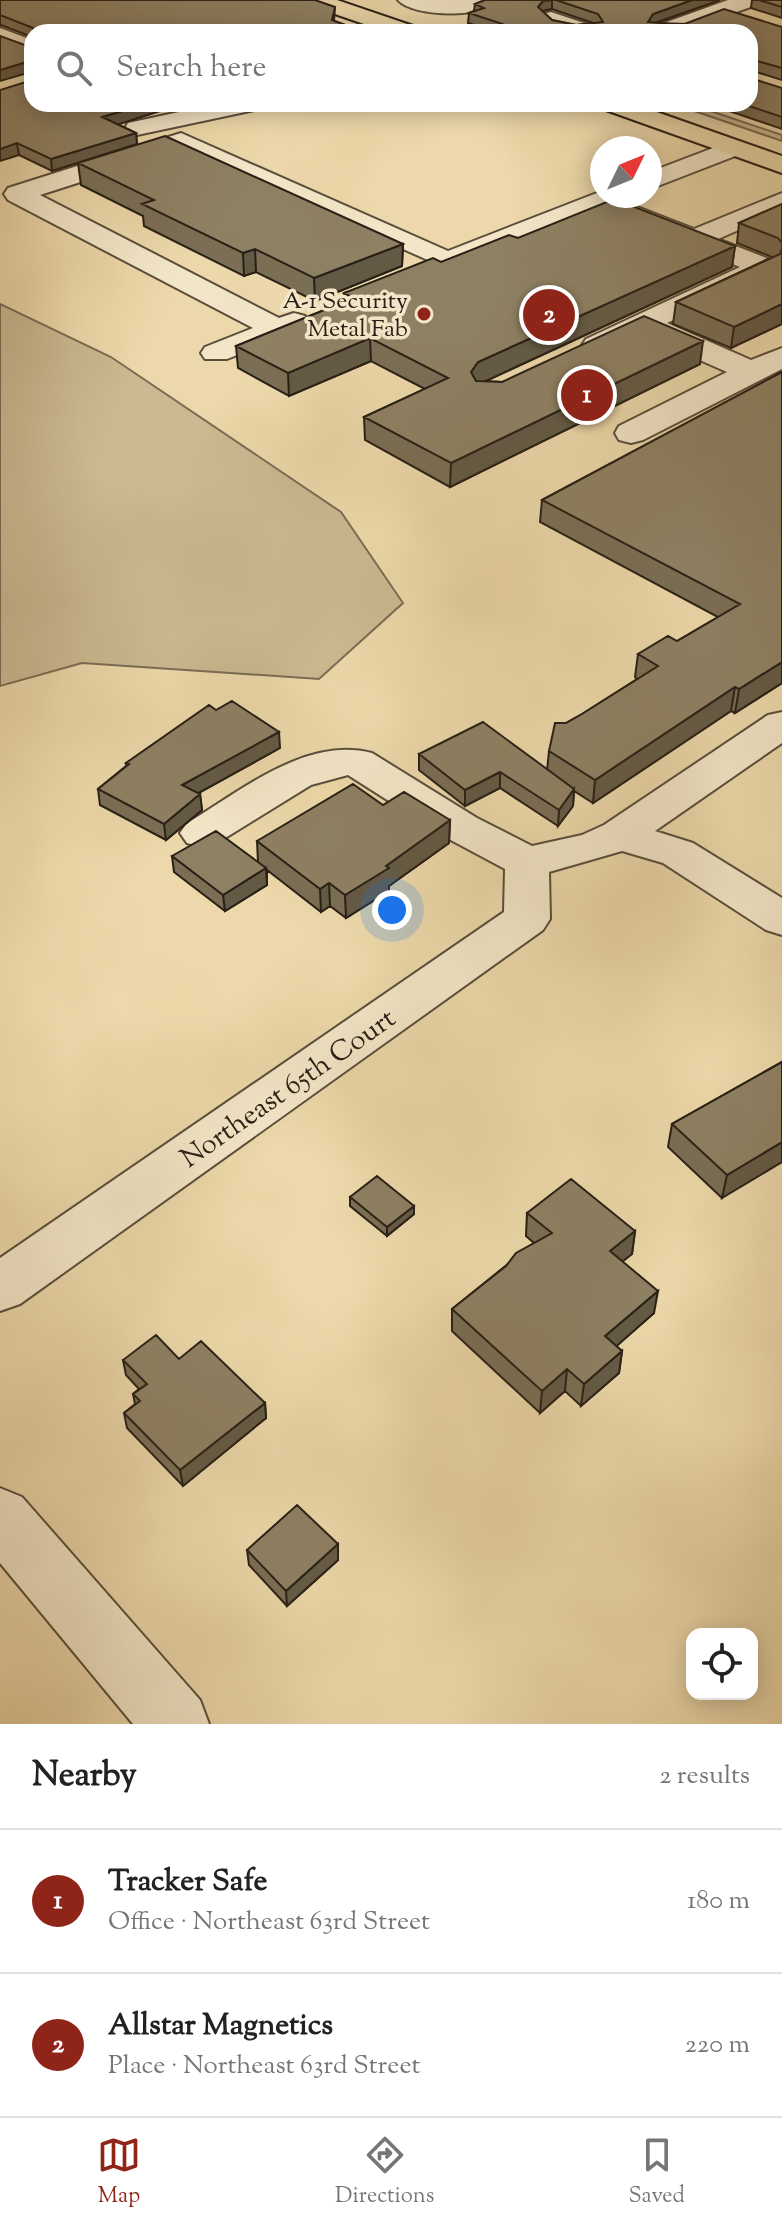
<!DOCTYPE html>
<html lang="en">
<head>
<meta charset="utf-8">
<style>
	body { margin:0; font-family:"Sorts Mill Goudy",serif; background:#f2f2f2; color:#222 }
	.controls { position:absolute; right:24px; bottom:24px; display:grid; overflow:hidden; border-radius:16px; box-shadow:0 4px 20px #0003 }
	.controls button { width:72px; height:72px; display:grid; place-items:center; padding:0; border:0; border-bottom:2px solid #e0e0e0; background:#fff; color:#222; font:40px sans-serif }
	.compass { position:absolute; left:590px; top:136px; width:72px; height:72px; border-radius:50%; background:#fff; box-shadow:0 4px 20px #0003; rotate:47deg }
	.you { position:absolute; left:392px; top:910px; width:28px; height:28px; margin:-20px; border:6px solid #fff; border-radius:50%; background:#1a73e8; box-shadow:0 0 0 12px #1a73e833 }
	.badge { display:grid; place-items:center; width:52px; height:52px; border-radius:50%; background:#8f2418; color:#fff; font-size:26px; font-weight:700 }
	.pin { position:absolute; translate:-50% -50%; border:4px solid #fff; box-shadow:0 2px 8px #0006 }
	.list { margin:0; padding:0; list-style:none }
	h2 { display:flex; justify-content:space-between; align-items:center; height:104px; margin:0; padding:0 32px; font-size:34px }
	h2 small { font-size:26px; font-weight:400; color:#767676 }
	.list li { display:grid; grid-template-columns:52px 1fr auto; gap:24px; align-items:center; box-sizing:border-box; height:144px; padding:0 32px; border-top:2px solid #e0e0e0 }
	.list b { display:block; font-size:30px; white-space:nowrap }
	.list p { margin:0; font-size:26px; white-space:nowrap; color:#767676 }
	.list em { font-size:26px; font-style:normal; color:#767676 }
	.icon { flex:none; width:44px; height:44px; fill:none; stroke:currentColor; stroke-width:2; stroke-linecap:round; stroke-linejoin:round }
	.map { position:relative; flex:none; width:782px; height:1724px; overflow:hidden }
	.search { position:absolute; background:#fff; box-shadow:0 4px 20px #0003; left:24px; right:24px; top:24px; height:88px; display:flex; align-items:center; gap:20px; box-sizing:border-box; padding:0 28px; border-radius:24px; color:#767676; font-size:30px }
	.sheet { height:392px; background:#fff }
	nav { display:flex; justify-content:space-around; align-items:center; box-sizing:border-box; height:112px; border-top:2px solid #e0e0e0; background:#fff; font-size:22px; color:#767676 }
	nav a { display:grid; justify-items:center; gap:4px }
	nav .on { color:#8f2418 }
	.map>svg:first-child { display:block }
	.green { fill:#cbb991; stroke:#7a6c54; stroke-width:2 }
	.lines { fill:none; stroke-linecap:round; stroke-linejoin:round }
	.minor-casing { stroke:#594e3b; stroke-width:4 }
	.major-casing { stroke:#282016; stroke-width:4 }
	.minor { fill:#f3e6c8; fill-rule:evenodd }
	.major { fill:#ecd8aa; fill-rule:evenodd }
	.wall { fill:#7a6e55; stroke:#282016; stroke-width:2; fill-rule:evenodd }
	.shaded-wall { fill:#635a45; stroke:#282016; stroke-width:2 }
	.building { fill:#8e8063; stroke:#282016; stroke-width:2 }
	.poi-dot { fill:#8f2418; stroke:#f3e6c8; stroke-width:3 }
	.labels { text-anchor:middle; stroke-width:7; stroke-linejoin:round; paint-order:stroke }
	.far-poi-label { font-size:24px; fill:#282016; stroke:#f3e6c8; text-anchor:end }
	.street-label { font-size:28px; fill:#282016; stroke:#f3e6c8 }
</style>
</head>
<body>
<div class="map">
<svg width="782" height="1724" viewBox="0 0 782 1724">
	<rect width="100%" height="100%" fill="#ecd8aa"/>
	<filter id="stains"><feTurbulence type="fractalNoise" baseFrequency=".0025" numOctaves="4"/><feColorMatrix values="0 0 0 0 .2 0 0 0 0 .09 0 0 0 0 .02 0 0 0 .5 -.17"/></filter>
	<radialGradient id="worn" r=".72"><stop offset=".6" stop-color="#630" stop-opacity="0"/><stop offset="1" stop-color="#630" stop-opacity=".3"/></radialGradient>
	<path class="green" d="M674,104H690L782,135V141Z
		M0,304L111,357L341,512L403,603L319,679L82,663L0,686Z"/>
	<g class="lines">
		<defs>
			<path id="minor" d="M398,0H503C487,18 414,18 398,0Z
				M728,0H759L756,5L681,32H650L653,27Z
				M551,12L596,27L599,32C580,32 554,35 540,19L543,14Z
				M0,28L32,40V55L0,43Z
				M216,104H263L259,109L137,135L125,128L128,123Z
				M181,133L448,251L602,191V196H625L622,201L694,229L782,193V211L718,239L774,261L778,267L774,273L667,323L751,360L782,348V369L643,440L631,443L619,440L615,433L619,426L727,372L643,335L608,351H586L582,345L586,339L740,267L599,210L448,269L180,150L40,195L279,318L294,313L305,316L309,322L305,328L227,359H205L201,353L205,347L253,328L8,200L4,194L8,188Z
				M734,140L747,148L743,153L650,189V172Z
				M782,712V743L655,831L693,843L782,898V935L766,930L663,863L622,851L549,872L550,919L543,930L20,1304L0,1311V1258L504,912L505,869L447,838L348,775L311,785L217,843L202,847L187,843L180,833L187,823C241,791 306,736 372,753L477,818L532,846L582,835L604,825L768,715Z
				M0,1488L22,1497L200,1700L209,1724H133L0,1563Z"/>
			<path id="major" d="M306,0H337L416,27L419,32H387L309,5Z
				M599,104H634L782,156V173L603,109Z"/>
		</defs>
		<use href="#minor" class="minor-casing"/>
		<use href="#major" class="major-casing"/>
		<use href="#minor" class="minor"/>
		<use href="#major" class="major"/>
	</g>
	<path class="wall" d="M0,0L335,7L334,21L364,32H32V37L1,25L0,26Z
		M485,0H720L656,23L782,27V80L750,70V32H496L468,23L469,13L474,11L475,4ZM552,9L593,23L576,25L552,20L542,11Z
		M752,0H782V18L751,8Z
		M782,88V129L709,104H750Z
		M0,90L117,124L136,133L137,144L52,171L19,155Z
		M78,163L403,244L402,266L315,301L256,272L244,276L144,226L143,216L81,185Z
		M782,204V324L731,348L673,324L676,302L772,257L737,243L739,223Z
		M518,238L735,246L732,267L486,381L502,382L700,364L450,487L365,440L364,417L425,389L371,361L289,396L238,368L236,346L344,302V293Z
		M782,372V683L735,713L731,711L593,803L574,791L573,806L558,826L500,788L465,806L419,770V754L547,770L549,751L566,723L582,714L637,679L635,677L638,654L677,641L718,617L540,522L542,500Z
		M280,748L199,793L200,794L202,810L166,840L100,805L98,789L126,766V763Z
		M383,805L450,820L449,843L389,886V891L346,918L330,906L321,912L267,870V885L225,911L174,872L172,856L258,862L257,841Z
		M782,1062L722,1198L668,1147L672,1124Z
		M350,1197L414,1206V1214L387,1236L350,1206Z
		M527,1213L635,1231L632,1254L622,1261L654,1313L616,1346L622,1351L619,1373L581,1406L565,1391L540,1413L452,1331V1309L534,1243L526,1236Z
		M179,1359L265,1403L266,1418L183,1486L127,1428L124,1413L135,1404L133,1394L139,1389L126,1375L123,1360Z
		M338,1544V1560L287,1606L249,1565L247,1550Z"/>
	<path class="shaded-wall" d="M552,0V9L542,11L538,7L543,1Z
		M692,0H720L652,24L648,22L653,14Z
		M30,61L31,72L0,81V70Z
		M146,104H182L104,129L102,117Z
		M136,133L137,144L52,171L51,159Z
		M17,143L19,155L0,161V149Z
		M403,244L402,266L315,301L314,278Z
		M735,246L732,267L477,385L471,372L478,362Z
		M255,249L256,272L244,276L243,253Z
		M782,304V324L731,348L734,327Z
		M370,338L371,361L289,396L288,373Z
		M703,341L700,364L450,487L451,463Z
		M782,662V683L735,713L739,689Z
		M735,687L731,711L593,803L595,780Z
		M279,732L280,748L184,801L182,785Z
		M500,772V788L465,806V790Z
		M574,789L573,806L558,826L559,810Z
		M200,794L202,810L166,840L164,824Z
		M450,820L449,843L389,886V891L346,918L345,895Z
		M266,868L267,885L225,911L223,895Z
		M329,883L330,906L321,912L320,889Z
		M782,1142V1162L722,1198L727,1175Z
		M414,1206V1214L387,1236V1227Z
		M635,1231L632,1254L607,1274L610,1251Z
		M658,1291L654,1313L602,1359L605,1336Z
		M622,1351L619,1373L581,1406L584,1384Z
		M567,1369L565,1391L540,1413L542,1391Z
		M265,1403L266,1418L183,1486L180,1470Z
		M338,1544V1560L287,1606L286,1591Z"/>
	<path class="building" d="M0,0H315L335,7L332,20L364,32H33V28L0,15Z
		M485,0H547L543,1L538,7L552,20L576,25L603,22L598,14L556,0H692L653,14L648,22L682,25L724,9L782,27V68L750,59V32H527L469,13L484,8L475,4Z
		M759,0H782V7Z
		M0,36L30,47L32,46V63L30,61L0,70Z
		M750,78L782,88V117L743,104H750Z
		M32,80V104H146L102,117L136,133L51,159L17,143L0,149V90Z
		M165,136L403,244L314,278L255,249L243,253L142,204L154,200L78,163Z
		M614,199L735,246L478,362L471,372L476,381L502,382L644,316L703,341L451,463L364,417L448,378L370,338L288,373L236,346L354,298L344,293L433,258L441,262L509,235L518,238Z
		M782,204V243L778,238L739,223Z
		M782,248V304L734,327L676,302L780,254Z
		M782,372V662L739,689L735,687L595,780L549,751L555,723H566L582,714L658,666L638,654L668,636L677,641L740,604L542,500Z
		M232,701L279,732L182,785L200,794L164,824L98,789L129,764L126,763L209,705L216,710Z
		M483,722L574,789L559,810L500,772L465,790L419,754Z
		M353,784L383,805L404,792L450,820L386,866L389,868L345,895L329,883L320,889L257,841Z
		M216,831L266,868L223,895L172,856Z
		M782,1062V1142L727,1175L672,1124Z
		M377,1176L414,1206L387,1227L350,1197Z
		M571,1179L635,1231L610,1251L658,1291L605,1336L622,1351L584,1384L567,1369L542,1391L452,1309L506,1266L516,1253L552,1233L527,1213Z
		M156,1335L179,1359L201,1341L265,1403L180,1470L124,1413L140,1401L133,1394L147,1384L123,1360Z
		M297,1505L338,1544L286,1591L247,1550Z"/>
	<circle class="poi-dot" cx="424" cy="314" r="8"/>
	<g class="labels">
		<g class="far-poi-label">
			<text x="408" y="308">A-1 Security<tspan x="408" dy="28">Metal Fab</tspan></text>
		</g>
		<g class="street-label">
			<text transform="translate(287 1087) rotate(-35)" y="10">Northeast 65th Court</text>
		</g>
	</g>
	<rect width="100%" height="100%" filter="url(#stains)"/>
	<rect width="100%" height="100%" fill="url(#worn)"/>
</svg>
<div class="controls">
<button><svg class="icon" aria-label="locate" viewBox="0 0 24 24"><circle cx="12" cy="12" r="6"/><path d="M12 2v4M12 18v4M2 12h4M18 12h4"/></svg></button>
</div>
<svg class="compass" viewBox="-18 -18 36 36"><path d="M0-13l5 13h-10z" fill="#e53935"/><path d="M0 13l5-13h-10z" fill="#767676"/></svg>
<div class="you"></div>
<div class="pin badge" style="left:587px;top:395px">1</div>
<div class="pin badge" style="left:549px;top:315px">2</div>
<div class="search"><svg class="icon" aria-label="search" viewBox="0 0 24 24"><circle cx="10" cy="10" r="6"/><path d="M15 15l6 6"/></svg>Search here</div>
</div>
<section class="sheet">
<h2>Nearby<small>2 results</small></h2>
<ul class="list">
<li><span class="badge">1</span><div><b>Tracker Safe</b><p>Office · Northeast 63rd Street</p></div><em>180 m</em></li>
<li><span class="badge">2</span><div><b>Allstar Magnetics</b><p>Place · Northeast 63rd Street</p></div><em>220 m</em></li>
</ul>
</section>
<nav>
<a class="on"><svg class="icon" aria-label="map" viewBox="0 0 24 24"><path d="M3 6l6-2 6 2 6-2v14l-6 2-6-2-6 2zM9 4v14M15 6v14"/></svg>Map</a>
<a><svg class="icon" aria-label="directions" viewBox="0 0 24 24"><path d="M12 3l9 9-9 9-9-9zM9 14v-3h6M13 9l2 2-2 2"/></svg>Directions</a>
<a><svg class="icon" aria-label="saved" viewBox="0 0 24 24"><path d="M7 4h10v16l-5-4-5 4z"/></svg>Saved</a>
</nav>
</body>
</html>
